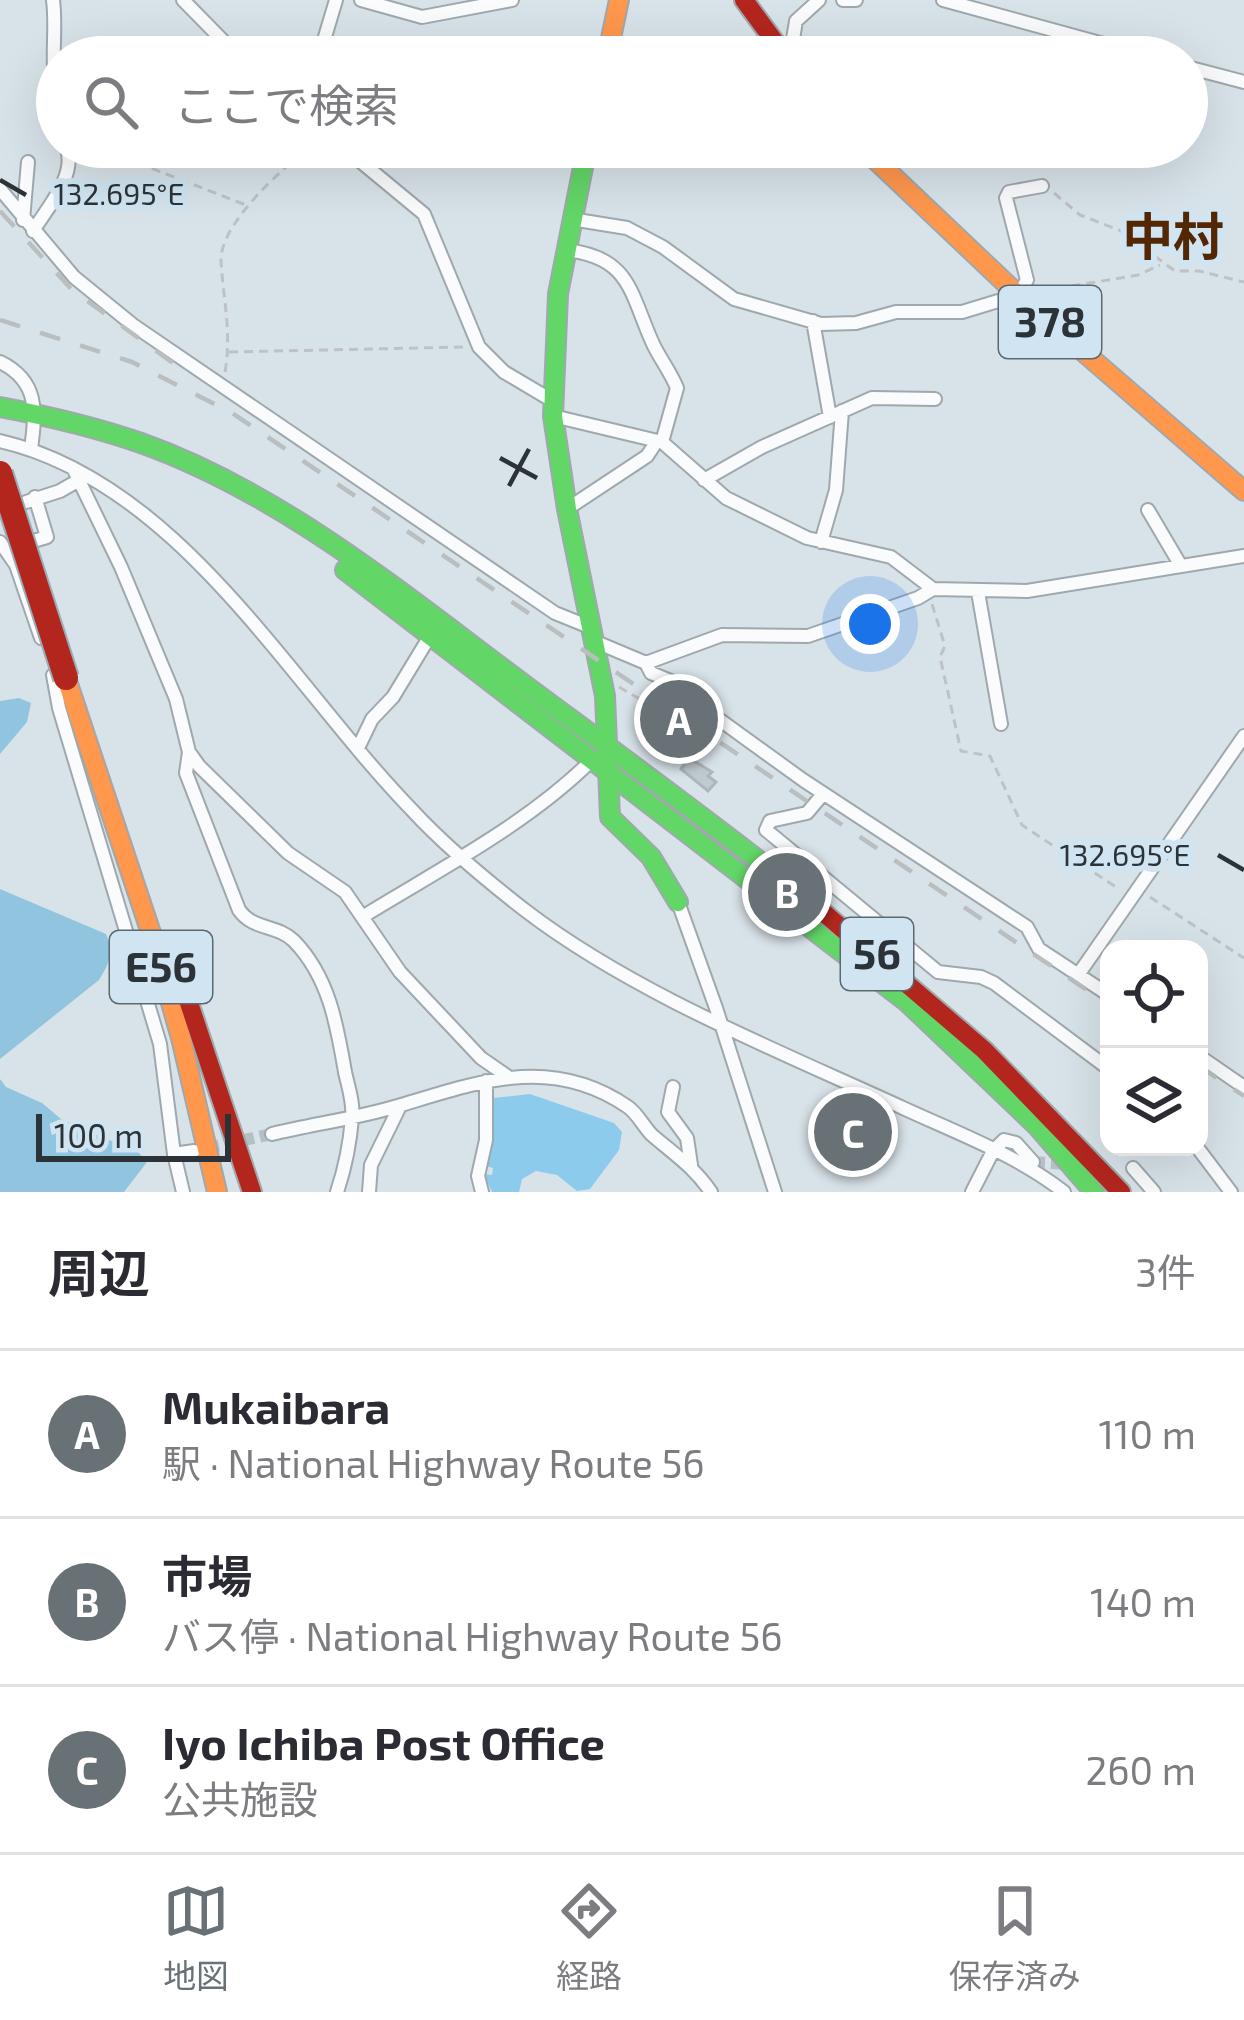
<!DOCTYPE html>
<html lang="ja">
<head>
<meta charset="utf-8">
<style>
	body { margin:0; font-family:"Exo 2","Noto Sans JP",sans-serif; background:#f7f7f7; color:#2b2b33 }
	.controls { position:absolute; right:36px; bottom:36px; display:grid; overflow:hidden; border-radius:24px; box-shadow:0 12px 48px #0002 }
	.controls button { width:108px; height:108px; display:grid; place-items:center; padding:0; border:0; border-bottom:3px solid #e1e1e2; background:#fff; color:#2b2b33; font:60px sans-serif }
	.scale { position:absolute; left:36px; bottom:30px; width:195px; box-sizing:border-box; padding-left:12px; border:6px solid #2b3338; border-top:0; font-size:33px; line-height:42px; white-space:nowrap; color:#2b3338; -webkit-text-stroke:9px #d0e5f1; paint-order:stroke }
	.you { position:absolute; left:870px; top:624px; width:42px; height:42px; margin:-30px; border:9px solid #fff; border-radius:50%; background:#1a73e8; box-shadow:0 0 0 18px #1a73e833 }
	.badge { display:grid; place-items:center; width:78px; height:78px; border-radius:50%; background:#687176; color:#fff; font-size:39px; font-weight:700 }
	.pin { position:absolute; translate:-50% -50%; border:6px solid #fff; box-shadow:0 3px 12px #0006 }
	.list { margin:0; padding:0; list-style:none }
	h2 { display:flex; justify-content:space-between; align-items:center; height:156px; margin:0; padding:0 48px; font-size:51px }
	h2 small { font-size:39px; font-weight:400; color:#7c7c81 }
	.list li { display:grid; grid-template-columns:78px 1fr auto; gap:36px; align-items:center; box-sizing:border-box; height:168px; padding:0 48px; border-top:3px solid #e1e1e2 }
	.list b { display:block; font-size:45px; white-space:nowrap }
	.list p { margin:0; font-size:39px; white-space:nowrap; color:#7c7c81 }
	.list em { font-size:39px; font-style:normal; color:#7c7c81 }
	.icon { flex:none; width:66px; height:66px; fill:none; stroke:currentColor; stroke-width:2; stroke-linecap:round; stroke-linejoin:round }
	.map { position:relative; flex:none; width:1244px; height:1192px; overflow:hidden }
	.search { position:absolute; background:#fff; box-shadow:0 12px 48px #0002; left:36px; right:36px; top:36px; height:132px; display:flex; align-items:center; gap:30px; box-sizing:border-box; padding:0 42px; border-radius:66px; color:#7c7c81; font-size:45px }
	.sheet { height:660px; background:#fff }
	nav { display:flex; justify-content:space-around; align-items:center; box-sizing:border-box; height:168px; border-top:3px solid #e1e1e2; background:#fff; font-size:33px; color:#7c7c81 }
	nav a { display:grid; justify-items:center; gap:6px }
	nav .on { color:#687176 }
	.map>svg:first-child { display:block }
	.forest { fill:#91c5df }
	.water { fill:#8ccbeb }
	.building { fill:#c0cace; stroke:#adb6bb; stroke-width:3 }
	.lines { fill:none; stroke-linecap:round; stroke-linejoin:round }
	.street-tunnel { stroke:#b5c0c6; stroke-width:12; stroke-dasharray:12 6; stroke-linecap:butt }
	.street-casing { stroke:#9fa8ac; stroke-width:16 }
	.fast-casing { stroke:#9fa8ac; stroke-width:22 }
	.slow-casing { stroke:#9fa8ac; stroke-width:22 }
	.jam-casing { stroke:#9fa8ac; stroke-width:22 }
	.path { stroke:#bec2c4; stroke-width:3; stroke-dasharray:9 6; stroke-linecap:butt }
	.street { stroke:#f9fbfc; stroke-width:12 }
	.fast { stroke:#63d668; stroke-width:18 }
	.slow { stroke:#ff974d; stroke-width:18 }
	.jam { stroke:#b3261e; stroke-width:18 }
	.rail { stroke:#bbbebf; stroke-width:4.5; stroke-dasharray:21 21; stroke-linecap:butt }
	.jam-bridge-casing { stroke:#99adb6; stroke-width:28; stroke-linecap:butt }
	.jam-bridge { stroke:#b3261e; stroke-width:24 }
	.ticks { fill:none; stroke:#2b3338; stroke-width:4.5 }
	.labels { text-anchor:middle; stroke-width:12; stroke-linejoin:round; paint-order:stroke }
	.shield { fill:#d0e5f1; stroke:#5c6870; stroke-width:3 }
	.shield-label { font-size:42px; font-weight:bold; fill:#2b3338 }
	.quarter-label { font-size:51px; font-weight:bold; fill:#542704; stroke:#d0e5f1 }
	.ticks-label { font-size:30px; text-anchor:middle; fill:#2b3338; stroke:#d0e5f1; stroke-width:12; stroke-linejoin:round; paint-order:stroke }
</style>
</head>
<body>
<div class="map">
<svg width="1244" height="1192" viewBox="0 0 1244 1192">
	<rect width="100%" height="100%" fill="#d8e3e9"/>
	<path class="forest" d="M19,698L31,703L27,722L0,754V701Z
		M0,889L106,934C115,952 109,964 99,980L0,1059Z
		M0,1079L6,1087L42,1103L61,1119L139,1153L147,1162L124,1192H0Z"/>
	<path class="water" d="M530,1094L614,1123L622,1132L619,1150L590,1189L577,1191L557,1175L536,1171L522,1179L519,1192H492L484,1174L492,1175L493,1168L485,1166C493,1143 487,1121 493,1098Z"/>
	<path class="building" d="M689,758L712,772L708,776L716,782L708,791L681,769Z"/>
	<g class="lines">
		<path class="street-tunnel" d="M207,1148L272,1134
			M1033,1162L1068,1164"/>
		<defs>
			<path id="street" d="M53,0C57,31 50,59 57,90
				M183,0L239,57
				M361,0L422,17L512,0
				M843,0H856
				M943,0L1151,57
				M319,57L336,0
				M747,57L768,34
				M790,57L796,21L819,0
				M1187,67L1244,82
				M343,147L424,214L479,347L504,372L553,401
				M0,189L74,277L133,325L555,613L592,628
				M571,219L627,228L663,247L734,299L821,324L856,323L896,312H962L1018,295L1027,280L1006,198L1009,192L1042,186
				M23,220L28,162
				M33,231C47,208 78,174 66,147
				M564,250C632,256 630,295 654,346C661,360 671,373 677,388L662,442
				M813,321L830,417
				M0,362C39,381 36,412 31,449
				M553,416L662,442L726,498L807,538L891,557L933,589L1027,591L1244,556
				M0,441C179,482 290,684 411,809C446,847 486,880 526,911C635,994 779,1051 903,1108C957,1133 1017,1155 1064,1192
				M73,468L121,567L176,699L189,752L199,766L288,853L345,892L400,972L481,1058L507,1076
				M704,480L762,447L872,398L935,399
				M26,502L60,491L79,480
				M567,509L647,456L657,441
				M1148,510L1181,566
				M0,542L16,565L41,638
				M821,542L836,490L842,411
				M20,545L47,537L35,497
				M978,592L1001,724
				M596,642L646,663L722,635L808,636L918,598L933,589
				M646,663L651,673L673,682L691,699L803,780L1027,927L1039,949L1109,995
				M53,675L59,708L160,1044L174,1154
				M358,748L372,719L393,697L430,636
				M189,752L186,773L239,910C254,931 277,924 294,941C329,977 337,1025 345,1072C348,1086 354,1103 352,1118C350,1143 345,1168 337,1192
				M823,794L807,813L770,821L766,830L938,972L981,977L994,983L1109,1069
				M678,902L716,1008L775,1192
				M362,917C440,869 526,825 592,760
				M1078,975L1244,736
				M1199,1056L1244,1087
				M673,1087L668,1112L687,1138L691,1165
				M272,1134C314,1124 358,1118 398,1106C478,1082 551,1054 628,1107C638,1114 643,1126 652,1135C674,1154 694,1167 711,1192
				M1197,1147L1231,1192
				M1133,1168L1154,1192
				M183,1192L174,1154L194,1151
				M369,1192L371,1165L400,1106
				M482,1192L478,1176L486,1140V1081
				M972,1192L993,1151L1004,1140L1016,1143L1033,1162"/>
			<path id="fast" d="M587,147L558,294L553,416L567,509L605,696L610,817L651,857L678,902
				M0,407C48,416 95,427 141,443C284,494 406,597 526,686C619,755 712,823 803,895
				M345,570L907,1002L1037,1126L1094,1192"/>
			<path id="slow" d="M607,57L619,0
				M862,147L1018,295L1244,491
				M66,678L151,933L181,1038L217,1192"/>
			<path id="jam" d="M744,0L786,57
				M803,895L984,1050L1121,1192
				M175,961L252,1192"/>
		</defs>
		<use href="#street" class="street-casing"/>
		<use href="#fast" class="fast-casing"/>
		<use href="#slow" class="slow-casing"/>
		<use href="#jam" class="jam-casing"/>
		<path class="path" d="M79,153L125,158L246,205
			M1054,193L1080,215L1119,230L1175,271H1199L1244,282
			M1042,291L1138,275L1160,265
			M229,352L465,347
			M225,372C232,333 223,298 221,261C219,225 283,167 311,147
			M932,604L945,646L940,657L961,751L990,756L1022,825L1119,889
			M619,687L662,712
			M1150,897L1244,958"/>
		<use href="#street" class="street"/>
		<use href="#fast" class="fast"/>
		<use href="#slow" class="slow"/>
		<use href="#jam" class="jam"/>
		<path class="rail" d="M0,211L72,290L187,373
			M0,320L132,362L232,413L1109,1005
			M1199,1066L1244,1096"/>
		<defs>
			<path id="jam-bridge" d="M0,473L66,678"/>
		</defs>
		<use href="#jam-bridge" class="jam-bridge-casing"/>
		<use href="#jam-bridge" class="jam-bridge"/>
	</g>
	<path class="ticks" d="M0,180L26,195M500,458L537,478M509,486L529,449M1218,855L1244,870"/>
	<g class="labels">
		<g class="shield">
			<rect x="999" y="286" width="102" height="72" rx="9"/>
			<rect x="841" y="918" width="72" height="72" rx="9"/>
			<rect x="110" y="931" width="102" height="72" rx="9"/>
		</g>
		<g class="shield-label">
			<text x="1050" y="337">378</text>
			<text x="877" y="969">56</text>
			<text x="161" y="982">E56</text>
		</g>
		<g class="quarter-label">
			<text x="1173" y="255">中村</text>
		</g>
	</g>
	<g class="ticks-label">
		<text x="119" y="205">132.695°E</text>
		<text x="1125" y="866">132.695°E</text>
	</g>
</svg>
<div class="controls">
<button><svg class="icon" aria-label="locate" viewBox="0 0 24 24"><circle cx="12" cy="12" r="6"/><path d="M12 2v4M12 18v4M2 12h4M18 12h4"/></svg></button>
<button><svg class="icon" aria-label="layers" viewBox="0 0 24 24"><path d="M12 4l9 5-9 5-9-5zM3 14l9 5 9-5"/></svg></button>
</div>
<div class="scale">100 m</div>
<div class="you"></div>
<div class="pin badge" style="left:679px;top:719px">A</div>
<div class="pin badge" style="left:787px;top:892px">B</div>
<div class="pin badge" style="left:853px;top:1132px">C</div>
<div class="search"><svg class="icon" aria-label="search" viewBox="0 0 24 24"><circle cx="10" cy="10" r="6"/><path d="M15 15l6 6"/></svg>ここで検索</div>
</div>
<section class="sheet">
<h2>周辺<small>3件</small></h2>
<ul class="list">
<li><span class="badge">A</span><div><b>Mukaibara</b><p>駅 · National Highway Route 56</p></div><em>110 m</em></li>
<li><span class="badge">B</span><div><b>市場</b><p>バス停 · National Highway Route 56</p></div><em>140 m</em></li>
<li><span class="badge">C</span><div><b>Iyo Ichiba Post Office</b><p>公共施設</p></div><em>260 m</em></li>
</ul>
</section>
<nav>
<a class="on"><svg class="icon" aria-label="map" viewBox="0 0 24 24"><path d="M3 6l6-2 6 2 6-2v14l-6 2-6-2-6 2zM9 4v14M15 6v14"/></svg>地図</a>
<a><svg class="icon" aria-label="directions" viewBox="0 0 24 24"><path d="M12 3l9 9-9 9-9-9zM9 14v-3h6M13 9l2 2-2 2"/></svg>経路</a>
<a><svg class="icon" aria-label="saved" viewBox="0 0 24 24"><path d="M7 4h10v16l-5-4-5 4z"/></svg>保存済み</a>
</nav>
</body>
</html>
